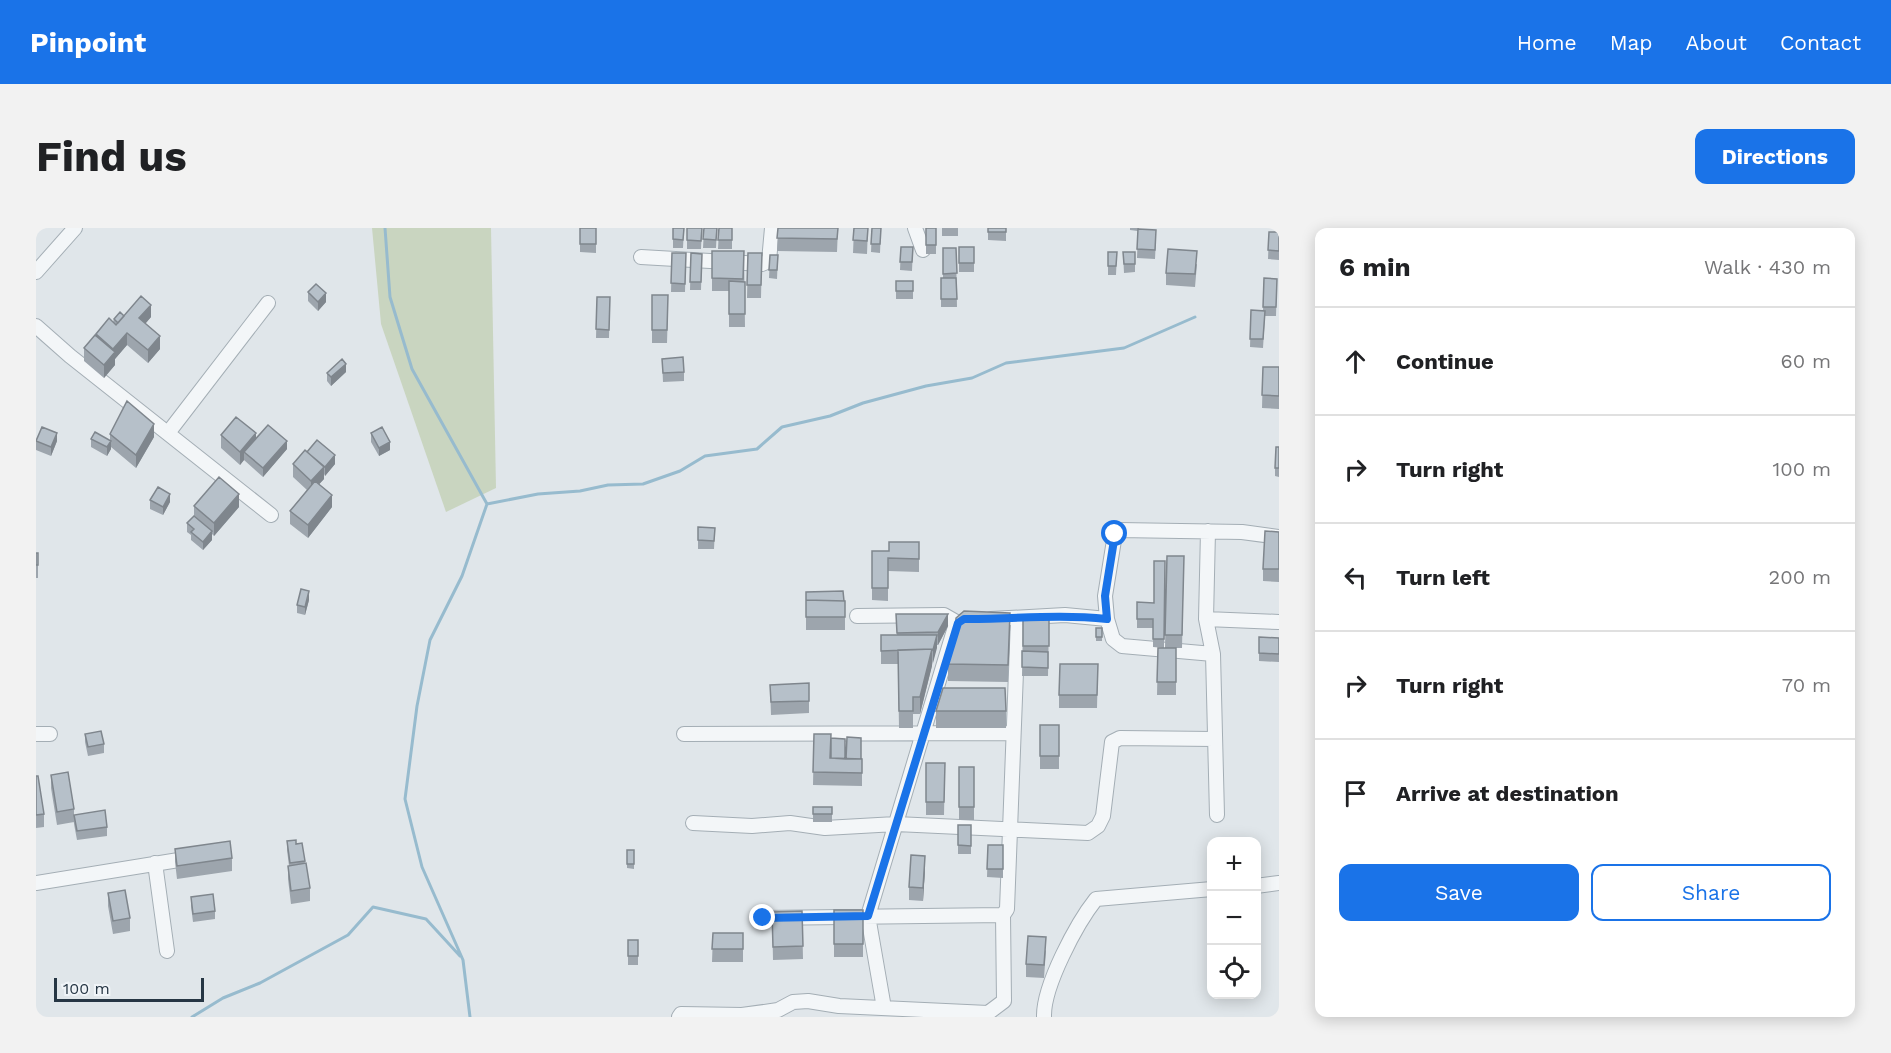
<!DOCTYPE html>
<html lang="en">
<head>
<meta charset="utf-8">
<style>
	body { margin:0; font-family:"Work Sans",sans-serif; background:#f2f2f2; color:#202124 }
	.controls { position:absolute; right:18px; bottom:18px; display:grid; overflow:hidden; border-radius:12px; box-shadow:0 3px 15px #0003 }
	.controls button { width:54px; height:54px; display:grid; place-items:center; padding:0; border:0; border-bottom:2px solid #e0e0e0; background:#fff; color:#202124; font:30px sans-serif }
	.scale { position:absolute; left:18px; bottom:15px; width:150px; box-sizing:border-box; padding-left:6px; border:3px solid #263644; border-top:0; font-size:16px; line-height:21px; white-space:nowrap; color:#263644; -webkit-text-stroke:4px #f0f4f8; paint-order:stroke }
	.stop { position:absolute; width:18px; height:18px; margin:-14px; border:4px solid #1a73e8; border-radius:50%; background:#fff }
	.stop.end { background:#1a73e8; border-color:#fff; box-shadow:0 2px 6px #0008 }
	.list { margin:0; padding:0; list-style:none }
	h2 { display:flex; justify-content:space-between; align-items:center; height:78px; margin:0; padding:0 24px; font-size:26px }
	h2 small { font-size:20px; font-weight:400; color:#757577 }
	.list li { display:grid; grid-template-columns:39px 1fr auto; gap:18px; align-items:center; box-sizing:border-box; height:108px; padding:0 24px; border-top:2px solid #e0e0e0 }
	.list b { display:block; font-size:22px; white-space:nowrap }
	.list em { font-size:20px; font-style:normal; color:#757577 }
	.actions { display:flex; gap:12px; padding:18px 24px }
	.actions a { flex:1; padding:14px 0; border:2px solid #1a73e8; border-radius:12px; text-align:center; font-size:21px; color:#1a73e8 }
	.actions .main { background:#1a73e8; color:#fff }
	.icon { flex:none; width:33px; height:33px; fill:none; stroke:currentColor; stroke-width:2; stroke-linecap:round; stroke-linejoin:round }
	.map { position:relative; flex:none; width:1243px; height:789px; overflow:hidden; border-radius:12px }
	header { display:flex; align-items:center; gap:36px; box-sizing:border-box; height:84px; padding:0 30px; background:#1a73e8; color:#fff }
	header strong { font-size:28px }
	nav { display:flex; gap:33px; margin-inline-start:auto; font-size:21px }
	.intro { display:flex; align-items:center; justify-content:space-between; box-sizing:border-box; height:144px; padding:0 36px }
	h1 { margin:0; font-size:42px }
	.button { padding:15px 27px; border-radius:12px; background:#1a73e8; color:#fff; font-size:21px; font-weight:700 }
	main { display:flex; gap:36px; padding:0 36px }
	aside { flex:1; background:#fff; border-radius:12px; box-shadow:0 3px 15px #0003 }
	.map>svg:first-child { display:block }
	.green { fill:#c9d5c0 }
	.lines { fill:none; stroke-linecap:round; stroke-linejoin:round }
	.stream { stroke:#97bbce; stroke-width:3 }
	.minor-casing { stroke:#a4aeb5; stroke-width:16 }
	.minor { stroke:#f3f6f8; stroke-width:14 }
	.wall { fill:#9da5ad }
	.shaded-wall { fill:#7f868d }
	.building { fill:#b6c0c9; stroke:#7f868d; stroke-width:1.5 }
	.route { stroke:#1a73e8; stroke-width:8 }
</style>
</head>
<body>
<header>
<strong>Pinpoint</strong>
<nav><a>Home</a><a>Map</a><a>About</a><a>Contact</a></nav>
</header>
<div class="intro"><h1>Find us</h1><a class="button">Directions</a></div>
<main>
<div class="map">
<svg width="1243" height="789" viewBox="0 0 1243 789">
	<rect width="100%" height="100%" fill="#e0e6ea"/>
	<path class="green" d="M336,0H455L460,260L410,284L345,96Z"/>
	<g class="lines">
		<path class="stream" d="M349,0L354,69L376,141L451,276L426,348L394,412L381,478L369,571L386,639L427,732L434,789
			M451,276L502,266L544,263L572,257L607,256L644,243L669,228L721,221L746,199L794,188L827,175L890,158L936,150L970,135L1088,120L1159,89
			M156,789L187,770L224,755L312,707L337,679L390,691L424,728"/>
		<defs>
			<path id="minor" d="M879,0L887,22
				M605,29L726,36L733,33L736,0
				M0,44L39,0
				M0,98L34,128L235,287
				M132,205L232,75
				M821,388L908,387L922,395
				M955,391L1029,387L1071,391L1069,368L1079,306L1083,302L1206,304L1243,309
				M1071,391L1077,411L1086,418L1177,426L1170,391L1243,394
				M1170,391L1172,303
				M1177,426L1181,587
				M0,506H14
				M648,506L976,505
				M657,595L716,598L754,595L789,600L860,596L1052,605L1062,598L1067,588L1076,514L1084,510L1178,511
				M119,635L131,723
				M0,655L155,630
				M1220,658L1243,655
				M727,690L967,687L971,681L982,391
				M848,780L832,688L919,399L922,395L933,391
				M643,789L645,786L706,787L742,782L757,774L772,773L803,778L952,785L968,773L967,687
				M1008,789C1007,758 1041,695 1060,671L1176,661"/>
		</defs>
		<use href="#minor" class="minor-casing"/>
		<use href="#minor" class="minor"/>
	</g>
	<path class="wall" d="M544,0H560V25L544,24Z
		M637,0H648L647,20H637Z
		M651,0H666L665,21H651Z
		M668,0H681L680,20H667Z
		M683,0H696V21H682Z
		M742,0H802L801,24L741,23Z
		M818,0H832L831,26L817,25Z
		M836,0H845L844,25L835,24Z
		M890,0H900V26H890Z
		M906,0H922V8H906Z
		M952,0H970V13L952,12Z
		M1094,0H1103V1L1120,11L1119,31L1101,30L1102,3L1094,2Z
		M1233,4H1243V32L1232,31Z
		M865,19H877L876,43L864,42Z
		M923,19H938V44H923Z
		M907,20H920L921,79H905V50H907Z
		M676,23H708L709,99H693V63H676Z
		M1072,24H1081L1080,47H1072Z
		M1087,24H1099V44L1088,45Z
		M636,25H650L649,64H635Z
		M655,25L666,26L665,62H654Z
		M712,25H726L725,70H711Z
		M734,27H742L741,51L733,50Z
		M1161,36L1159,59L1130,57V45Z
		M1228,50L1241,51L1240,88H1229L1227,120L1214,119L1215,82L1227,83Z
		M860,53H877V71H860Z
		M272,64L290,74L282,83L272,73Z
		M616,67L632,80L631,115H616Z
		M561,69H574L573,110H560Z
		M88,88L115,89L109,96L124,121L112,135L91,117L79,131V137L68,150L48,133V120L60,108V106L77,94L78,91Z
		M626,131L648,144V153L627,154Z
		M1227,139H1243V181L1226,180Z
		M310,144L295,158L291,153V145Z
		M335,205L354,222L343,228L335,214Z
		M74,206L118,209L100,240L75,219V221L71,228L55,219V211L74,212Z
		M185,207L220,211L251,221L227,249L208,232L204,237L185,220Z
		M0,213H21L15,228L0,222Z
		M1243,219V249L1239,248V240Z
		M271,224L299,236L289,248L288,246V251L283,256L296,279L272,310L254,296V283L271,262L257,249V236Z
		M114,272L134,274L127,287L114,281Z
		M158,278L203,279L178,308L176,306V312L167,322L155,312V307L151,304V295L158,288Z
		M662,299L679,300L678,321H662Z
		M1243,304V354L1227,353V341Z
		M883,314V344L852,343V373L836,372V323H853Z
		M0,325H2V350H0Z
		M1131,328H1148L1146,420H1129Z
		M1129,333L1128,420L1117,419V400H1101V374L1118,375Z
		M273,372L269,387L261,385V377Z
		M770,372L809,373V402H770Z
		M860,386L912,398L902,417H901L884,486H877V500H863L862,436H845V407H861Z
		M987,390L1013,391L1012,448H986Z
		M1066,400V413H1060V409Z
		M974,402L972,454L912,453V436L919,413Z
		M1223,409L1243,410V434L1223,433Z
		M1122,420H1140V467H1121Z
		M1062,436L1061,480H1023V467Z
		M773,455V485L735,487L734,457Z
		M900,483H970V500H900Z
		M1004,497H1023V541H1004Z
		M49,506L68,516V525L52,528L49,514Z
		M778,506L809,531H826V558L777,557Z
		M890,535H909L908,587H890Z
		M923,539H938V592H923Z
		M15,547L38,581V594L21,597L15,560Z
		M0,548L8,586V599L0,600Z
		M777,579H796V594H777Z
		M38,587L71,599V608L41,612L38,596Z
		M922,597H935V626H922Z
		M251,613L260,616L266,615L269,636L274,660V673L255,676L252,651V638H253L251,622Z
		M952,617H967V650L951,649Z
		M139,621L196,630V643L141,651L139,634Z
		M591,622H598V641L591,640Z
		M889,641L887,673L873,672V659Z
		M72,665L94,690V703L77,706L72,678Z
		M155,669L179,683V691L157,694L155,678Z
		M798,682H827V729H798Z
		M766,683L767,731L737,732L736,684Z
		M677,705H707V734H676Z
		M592,712H602V737H592Z
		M1010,722L1008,750L990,749V736Z"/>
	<path class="shaded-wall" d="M290,65V74L282,83V74Z
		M115,77V89L103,103V90Z
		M91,105V117L79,131V137L68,150V137L77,127V121Z
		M124,108V121L112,135V122Z
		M310,136V144L295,158V149Z
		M118,196V209L100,240V227Z
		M21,205V213L15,228V219Z
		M220,205V218L208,224V232L204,237V224Z
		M75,213V221L71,228V219Z
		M251,213V221L227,249V240Z
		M354,214V222L343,228V220Z
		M299,227V236L289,248V239Z
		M288,239V251L275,265V253Z
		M134,266V274L127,287V279Z
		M203,266V279L178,308V295Z
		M296,267V279L272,310V297Z
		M176,303V312L167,322V314Z
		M273,363V372L269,387V379Z
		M912,386V398L902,417V404Z
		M901,407V420L897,435V422Z
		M896,421V438L884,486V469Z
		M889,628V641L887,673V660Z"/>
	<path class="building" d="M544,0H560V16H544Z
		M637,0H648L647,12L637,11Z
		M651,0H666L665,13L651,12Z
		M668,0H681L680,12L667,11Z
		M683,0H696V12H682Z
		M742,0H802L801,11L741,10Z
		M818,0H832L831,13L817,12Z
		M836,0H845L844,16H835Z
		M890,0H900V17H890Z
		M952,0H970V4H952Z
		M1102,1L1120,2L1119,22L1101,21Z
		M1233,4H1243V23L1232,22Z
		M865,19H877L876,34H864Z
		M923,19H938V35H923Z
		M907,20H920L921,45L907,46Z
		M1132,21L1161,23L1159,46L1130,45Z
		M676,23H708L707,51L676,50Z
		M1072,24H1081L1080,38H1072Z
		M1087,24H1099V36H1088Z
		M636,25H650L649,56L635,55Z
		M655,25L666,26L665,54H654Z
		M712,25H726L725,57H711Z
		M734,27H742L741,42H733Z
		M905,50H920L921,71H905Z
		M1228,50L1241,51L1240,79H1227Z
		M693,53L709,54V86H693Z
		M860,53H877V63H860Z
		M280,56L290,65L282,74L272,64Z
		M616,67H632L631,102H616Z
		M105,68L115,77L103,90L124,108L112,122L91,105L77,121L60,106L73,90L80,97Z
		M561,69H574L573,102L560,101Z
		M1215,82L1229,83L1227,111H1214Z
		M84,84L88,88L82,95L78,91Z
		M59,107L79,124L68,137L48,120Z
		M647,129L648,144L627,145L626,131Z
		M306,131L310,136L295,149L291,145Z
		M1227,139H1243V168L1226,167Z
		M91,173L118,196L100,227L74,206Z
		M200,189L220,205L204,224L185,207Z
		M232,197L251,213L227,240L208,224Z
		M6,199L21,205L15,219L0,213Z
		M346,199L354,214L343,220L335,205Z
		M59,204L75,213L71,219L55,211Z
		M281,212L299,227L289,239L271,224Z
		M1240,219H1243V240H1239Z
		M269,222L288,239L275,253L257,236Z
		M183,249L203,266L178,295L158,278Z
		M279,253L296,267L272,297L254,283Z
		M122,259L134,266L127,279L114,272Z
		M158,288L176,303L167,314L155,304L158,301L151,295Z
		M662,299L679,300L678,313L662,312Z
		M1229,303L1243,304V341H1227Z
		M853,314H883V331L852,330V360H836V323H853Z
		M0,325H2V337H0Z
		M1131,328H1148L1146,407H1129Z
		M1118,333H1129L1128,411H1117V391H1101V374L1118,375Z
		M265,361L273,363L269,379L261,377Z
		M807,363L808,373L770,372V364Z
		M770,372L809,373V389H770Z
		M928,383L974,385L972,437L912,436L919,413L920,390Z
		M860,386H912L902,404L861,405Z
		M987,390L1013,391V418H987Z
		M1060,400H1066V409H1060Z
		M845,407H901L897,422H896V421L845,423Z
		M1223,409L1243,410V426L1223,425Z
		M1122,420H1140V454H1121Z
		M896,421L884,469H877V483H863L862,422Z
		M986,423L1012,424V440L986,439Z
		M1024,436H1062L1061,467H1023Z
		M773,455V473L735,474L734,457Z
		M907,460H969L970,483H900Z
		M1004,497H1023V528H1004Z
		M65,503L68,516L52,519L49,506Z
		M778,506H795L794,530L826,531V545L777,544Z
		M811,509L825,510V531H810Z
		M795,510L809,511V531L795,530Z
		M890,535H909L908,574H890Z
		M923,539H938V579H923Z
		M32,544L38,581L21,584L15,547Z
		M0,548H2L8,586L0,587Z
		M777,579H796V586H777Z
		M69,582L71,599L41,603L38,587Z
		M922,597H935V618L922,617Z
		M260,612V616L266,615L269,633L254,635L251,613Z
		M194,613L196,630L141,638L139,621Z
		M952,617H967V641H951Z
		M591,622H598V636H591Z
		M875,627L889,628L887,660L873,659Z
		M270,635L274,660L255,663L252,638Z
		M89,662L94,690L77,693L72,665Z
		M177,666L179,683L157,686L155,669Z
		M798,682H827V716H798Z
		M766,683L767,718L737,719L736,684Z
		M677,705H707V721H676Z
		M992,708L1010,709L1008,737L990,736Z
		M592,712H602V728H592Z"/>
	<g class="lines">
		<path class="route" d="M727,690L832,688L922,395L928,391C976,391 1023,386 1071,391L1069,368L1079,306"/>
	</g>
</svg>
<div class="controls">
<button>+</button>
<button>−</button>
<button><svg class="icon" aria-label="locate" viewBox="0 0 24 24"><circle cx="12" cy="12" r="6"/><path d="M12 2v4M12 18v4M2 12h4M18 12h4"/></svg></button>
</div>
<div class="scale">100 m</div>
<div class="stop" style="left:1079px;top:306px"></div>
<div class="stop end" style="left:727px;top:690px"></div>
</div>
<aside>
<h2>6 min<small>Walk · 430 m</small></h2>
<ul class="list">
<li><svg class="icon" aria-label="ahead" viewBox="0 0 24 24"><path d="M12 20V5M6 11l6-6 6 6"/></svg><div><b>Continue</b></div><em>60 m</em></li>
<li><svg class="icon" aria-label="right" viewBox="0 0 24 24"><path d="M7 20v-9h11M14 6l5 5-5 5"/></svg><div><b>Turn right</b></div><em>100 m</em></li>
<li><svg class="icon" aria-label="left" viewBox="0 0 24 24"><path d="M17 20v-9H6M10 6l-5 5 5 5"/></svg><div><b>Turn left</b></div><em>200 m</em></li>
<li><svg class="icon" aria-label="right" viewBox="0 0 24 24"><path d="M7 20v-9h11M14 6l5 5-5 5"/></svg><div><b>Turn right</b></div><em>70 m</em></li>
<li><svg class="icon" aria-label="arrive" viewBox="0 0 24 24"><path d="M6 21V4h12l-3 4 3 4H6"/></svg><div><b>Arrive at destination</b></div></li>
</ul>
<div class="actions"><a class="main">Save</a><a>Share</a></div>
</aside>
</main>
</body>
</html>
